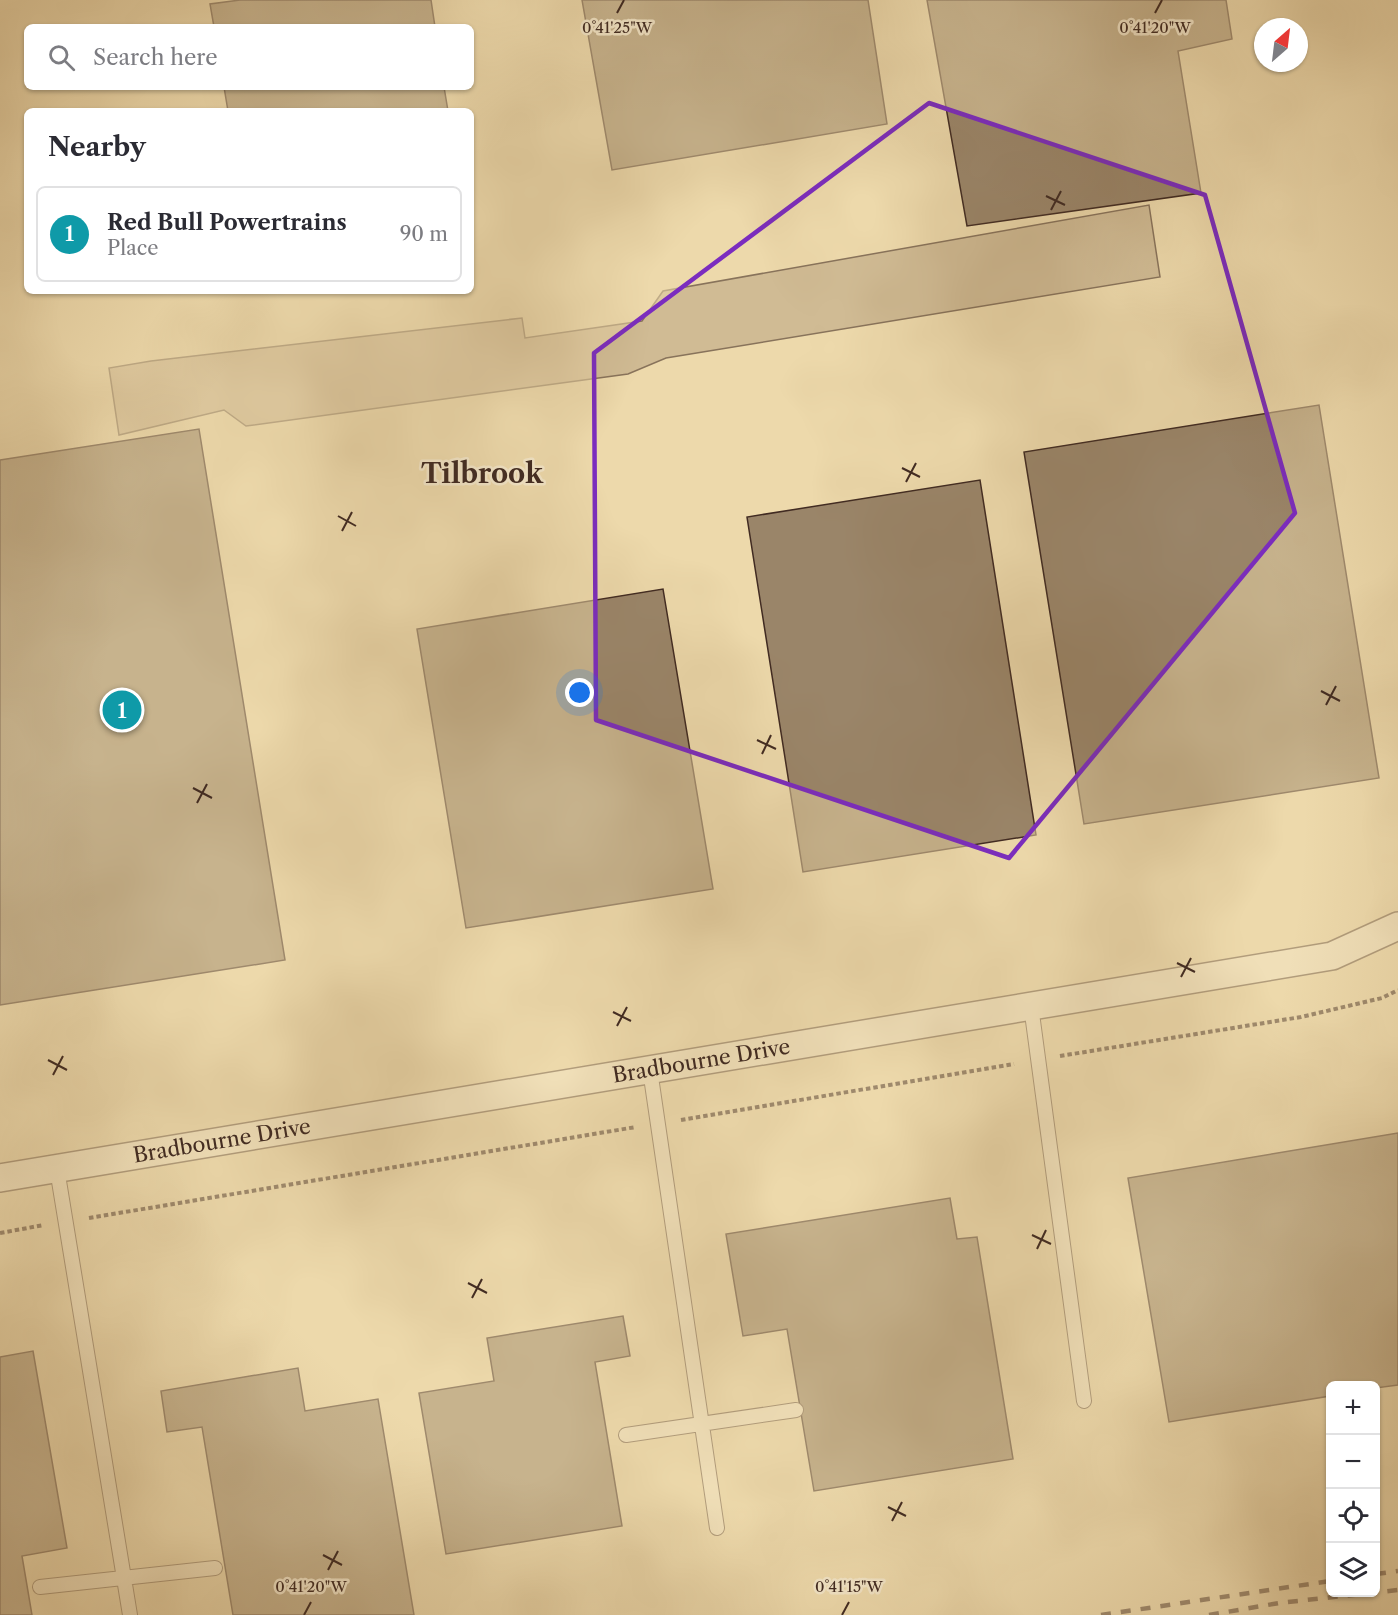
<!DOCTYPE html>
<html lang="en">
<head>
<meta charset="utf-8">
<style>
	body { margin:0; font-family:"Libre Caslon Text",serif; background:#f2f2f3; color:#2b2b33 }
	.controls { position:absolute; right:18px; bottom:18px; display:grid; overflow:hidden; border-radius:9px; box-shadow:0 2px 4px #0004 }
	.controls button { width:54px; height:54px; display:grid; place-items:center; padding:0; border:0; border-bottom:2px solid #e1e1e2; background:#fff; color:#2b2b33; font:30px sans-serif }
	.compass { position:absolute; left:1254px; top:18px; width:54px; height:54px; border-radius:50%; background:#fff; box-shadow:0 2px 4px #0004; rotate:28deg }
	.you { position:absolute; left:580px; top:693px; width:21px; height:21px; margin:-15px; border:4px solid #fff; border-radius:50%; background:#1a73e8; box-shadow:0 0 0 9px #1a73e833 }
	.badge { display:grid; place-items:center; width:39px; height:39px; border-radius:50%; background:#8f2418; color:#fff; font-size:20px; font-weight:700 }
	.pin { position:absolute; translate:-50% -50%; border:3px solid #fff; box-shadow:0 2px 6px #0006 }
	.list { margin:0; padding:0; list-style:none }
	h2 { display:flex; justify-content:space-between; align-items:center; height:78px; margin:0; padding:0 24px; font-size:26px }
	h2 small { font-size:20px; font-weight:400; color:#7c7c81 }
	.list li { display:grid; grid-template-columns:39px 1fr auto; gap:18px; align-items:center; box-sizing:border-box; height:96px; margin:0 12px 12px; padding:0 12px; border:2px solid #e1e1e2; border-radius:9px }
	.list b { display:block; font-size:22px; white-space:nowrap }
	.list p { margin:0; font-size:20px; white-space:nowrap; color:#7c7c81 }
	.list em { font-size:20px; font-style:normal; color:#7c7c81 }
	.icon { flex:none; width:33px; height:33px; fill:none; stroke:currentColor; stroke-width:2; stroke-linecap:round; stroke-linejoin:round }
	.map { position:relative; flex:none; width:1398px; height:1615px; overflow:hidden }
	.search { position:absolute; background:#fff; box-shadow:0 2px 4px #0004; left:24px; top:24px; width:450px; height:66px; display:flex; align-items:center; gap:15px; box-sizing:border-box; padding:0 21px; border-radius:9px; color:#7c7c81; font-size:22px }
	.panel { position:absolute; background:#fff; box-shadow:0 2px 4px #0004; left:24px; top:108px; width:450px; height:186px; border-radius:9px }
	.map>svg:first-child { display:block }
	.green { fill:#d0bb94; stroke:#88735b; stroke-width:1.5 }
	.building { fill:#9a8569; stroke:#412b22; stroke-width:1.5 }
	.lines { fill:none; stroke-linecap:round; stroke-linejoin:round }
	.lane-casing { stroke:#6c5644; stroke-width:16 }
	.street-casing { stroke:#6c5644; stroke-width:30 }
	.path { stroke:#412b22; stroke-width:4; stroke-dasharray:4.5 3; stroke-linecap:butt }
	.lane { stroke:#f3e6c8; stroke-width:14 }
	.street { stroke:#f3e6c8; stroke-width:27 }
	.rail { stroke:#412b22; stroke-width:4.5; stroke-dasharray:10 10; stroke-linecap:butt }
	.marked { fill:none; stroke:#7b2cbf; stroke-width:4.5; stroke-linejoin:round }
	.ticks { fill:none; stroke:#412b22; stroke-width:2 }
	.labels { text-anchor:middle; stroke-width:5; stroke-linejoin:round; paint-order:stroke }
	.street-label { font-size:21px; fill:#412b22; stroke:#f3e6c8 }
	.district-label { font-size:27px; font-weight:bold; fill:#412b22; stroke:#f3e6c8 }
	.ticks-label { font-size:15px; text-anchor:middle; fill:#412b22; stroke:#f3e6c8; stroke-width:5; stroke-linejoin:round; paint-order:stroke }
</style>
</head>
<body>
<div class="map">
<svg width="1398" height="1615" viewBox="0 0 1398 1615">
	<rect width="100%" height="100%" fill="#edd9ab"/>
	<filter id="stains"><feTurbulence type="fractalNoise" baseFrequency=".00333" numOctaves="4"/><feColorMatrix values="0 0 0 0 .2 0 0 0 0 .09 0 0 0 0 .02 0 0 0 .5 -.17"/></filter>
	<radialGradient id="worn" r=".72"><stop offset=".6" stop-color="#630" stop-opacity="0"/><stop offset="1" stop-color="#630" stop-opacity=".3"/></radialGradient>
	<path class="green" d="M1149,205L1160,277L666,358L628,374L246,426L224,410L119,435L109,368L151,361L522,318L525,338L642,321L663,291Z"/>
	<path class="building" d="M240,0H431L435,27H214L210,4Z
		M582,0H868L887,124L612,170Z
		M927,0H1226L1232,39L1178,51L1201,193L967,226Z
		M224,87H444L448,111H228Z
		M1319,405L1379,778L1084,824L1024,452Z
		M199,429L285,960L0,1005V460Z
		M980,480L1036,835L803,872L747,517Z
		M663,589L713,889L466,928L417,629Z
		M1398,1133V1385L1376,1388V1386H1330V1396L1169,1422L1128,1178Z
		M950,1198L957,1239L977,1237L1013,1459L814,1491L787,1329L743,1336L726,1234Z
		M623,1316L630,1356L595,1362L622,1526L446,1554L419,1393L494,1381L487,1338Z
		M33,1351L67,1548L22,1556L32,1615H0V1357Z
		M298,1368L305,1411L378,1399L414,1615H233L202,1427L167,1432L161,1391Z"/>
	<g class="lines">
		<defs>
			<path id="lane" d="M1031,1006L1084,1401
				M650,1070L717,1528
				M57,1169L130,1615
				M626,1435L796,1410
				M40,1587L215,1568"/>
			<g id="street">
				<path id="s1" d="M0,1178L1332,956L1398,926"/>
			</g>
		</defs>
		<use href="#lane" class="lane-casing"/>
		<use href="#street" class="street-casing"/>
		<path class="path" d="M1060,1056L1301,1017L1382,998L1398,990
			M681,1120L1014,1064
			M89,1218L636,1127
			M0,1233L44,1225"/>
		<use href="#lane" class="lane"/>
		<use href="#street" class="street"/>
		<path class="rail" d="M1376,1574L1398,1571
			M1101,1615L1330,1581
			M1209,1615L1279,1603L1398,1590"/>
	</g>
	<path d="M0 0H1398V1615H0ZM929,103L1205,195L1295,513L1009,858L596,720L594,353Z" fill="#edd9ab" fill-opacity=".55" fill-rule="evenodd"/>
	<path class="marked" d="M929,103L1205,195L1295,513L1009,858L596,720L594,353Z"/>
	<path class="ticks" d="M617,13L624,0M1155,13L1162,0M1046,196L1065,205M1051,210L1061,191M902,468L920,477M906,482L916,463M338,516L356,526M342,531L352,512M1321,691L1340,701M1326,705L1336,686M757,740L776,749M762,754L771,735M193,788L212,798M197,803L207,784M1177,963L1195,972M1181,977L1191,958M613,1012L631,1021M617,1026L627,1007M48,1060L67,1070M53,1075L63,1056M1032,1235L1051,1244M1037,1249L1046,1230M468,1283L487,1293M472,1298L482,1279M888,1507L906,1516M892,1521L902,1502M323,1555L342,1565M328,1570L338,1551M304,1615L311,1602M842,1615L849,1602"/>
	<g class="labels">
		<g class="street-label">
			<text dy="7" stroke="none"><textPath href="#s1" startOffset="711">Bradbourne Drive</textPath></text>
			<text dy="7" stroke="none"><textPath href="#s1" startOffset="225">Bradbourne Drive</textPath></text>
		</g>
		<g class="district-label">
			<text x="482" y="483">Tilbrook</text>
		</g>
	</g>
	<g class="ticks-label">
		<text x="617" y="33">0°41'25"W</text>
		<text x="1155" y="33">0°41'20"W</text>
		<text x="311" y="1592">0°41'20"W</text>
		<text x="849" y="1592">0°41'15"W</text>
	</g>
	<rect width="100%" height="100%" filter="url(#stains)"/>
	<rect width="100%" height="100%" fill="url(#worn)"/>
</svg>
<div class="controls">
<button>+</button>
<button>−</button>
<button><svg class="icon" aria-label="locate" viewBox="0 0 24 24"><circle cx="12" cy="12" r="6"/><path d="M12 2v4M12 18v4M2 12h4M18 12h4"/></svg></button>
<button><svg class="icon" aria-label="layers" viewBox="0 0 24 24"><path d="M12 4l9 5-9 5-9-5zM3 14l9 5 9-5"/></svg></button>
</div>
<svg class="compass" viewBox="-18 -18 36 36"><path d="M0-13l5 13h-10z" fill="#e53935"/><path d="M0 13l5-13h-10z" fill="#7c7c81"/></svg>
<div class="you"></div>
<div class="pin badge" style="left:122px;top:710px;background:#0f9aa8">1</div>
<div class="search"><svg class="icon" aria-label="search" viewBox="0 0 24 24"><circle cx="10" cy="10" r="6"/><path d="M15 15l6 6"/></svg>Search here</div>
<section class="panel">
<h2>Nearby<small></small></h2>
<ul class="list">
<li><span class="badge" style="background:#0f9aa8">1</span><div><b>Red Bull Powertrains</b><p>Place</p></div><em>90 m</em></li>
</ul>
</section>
</div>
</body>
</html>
